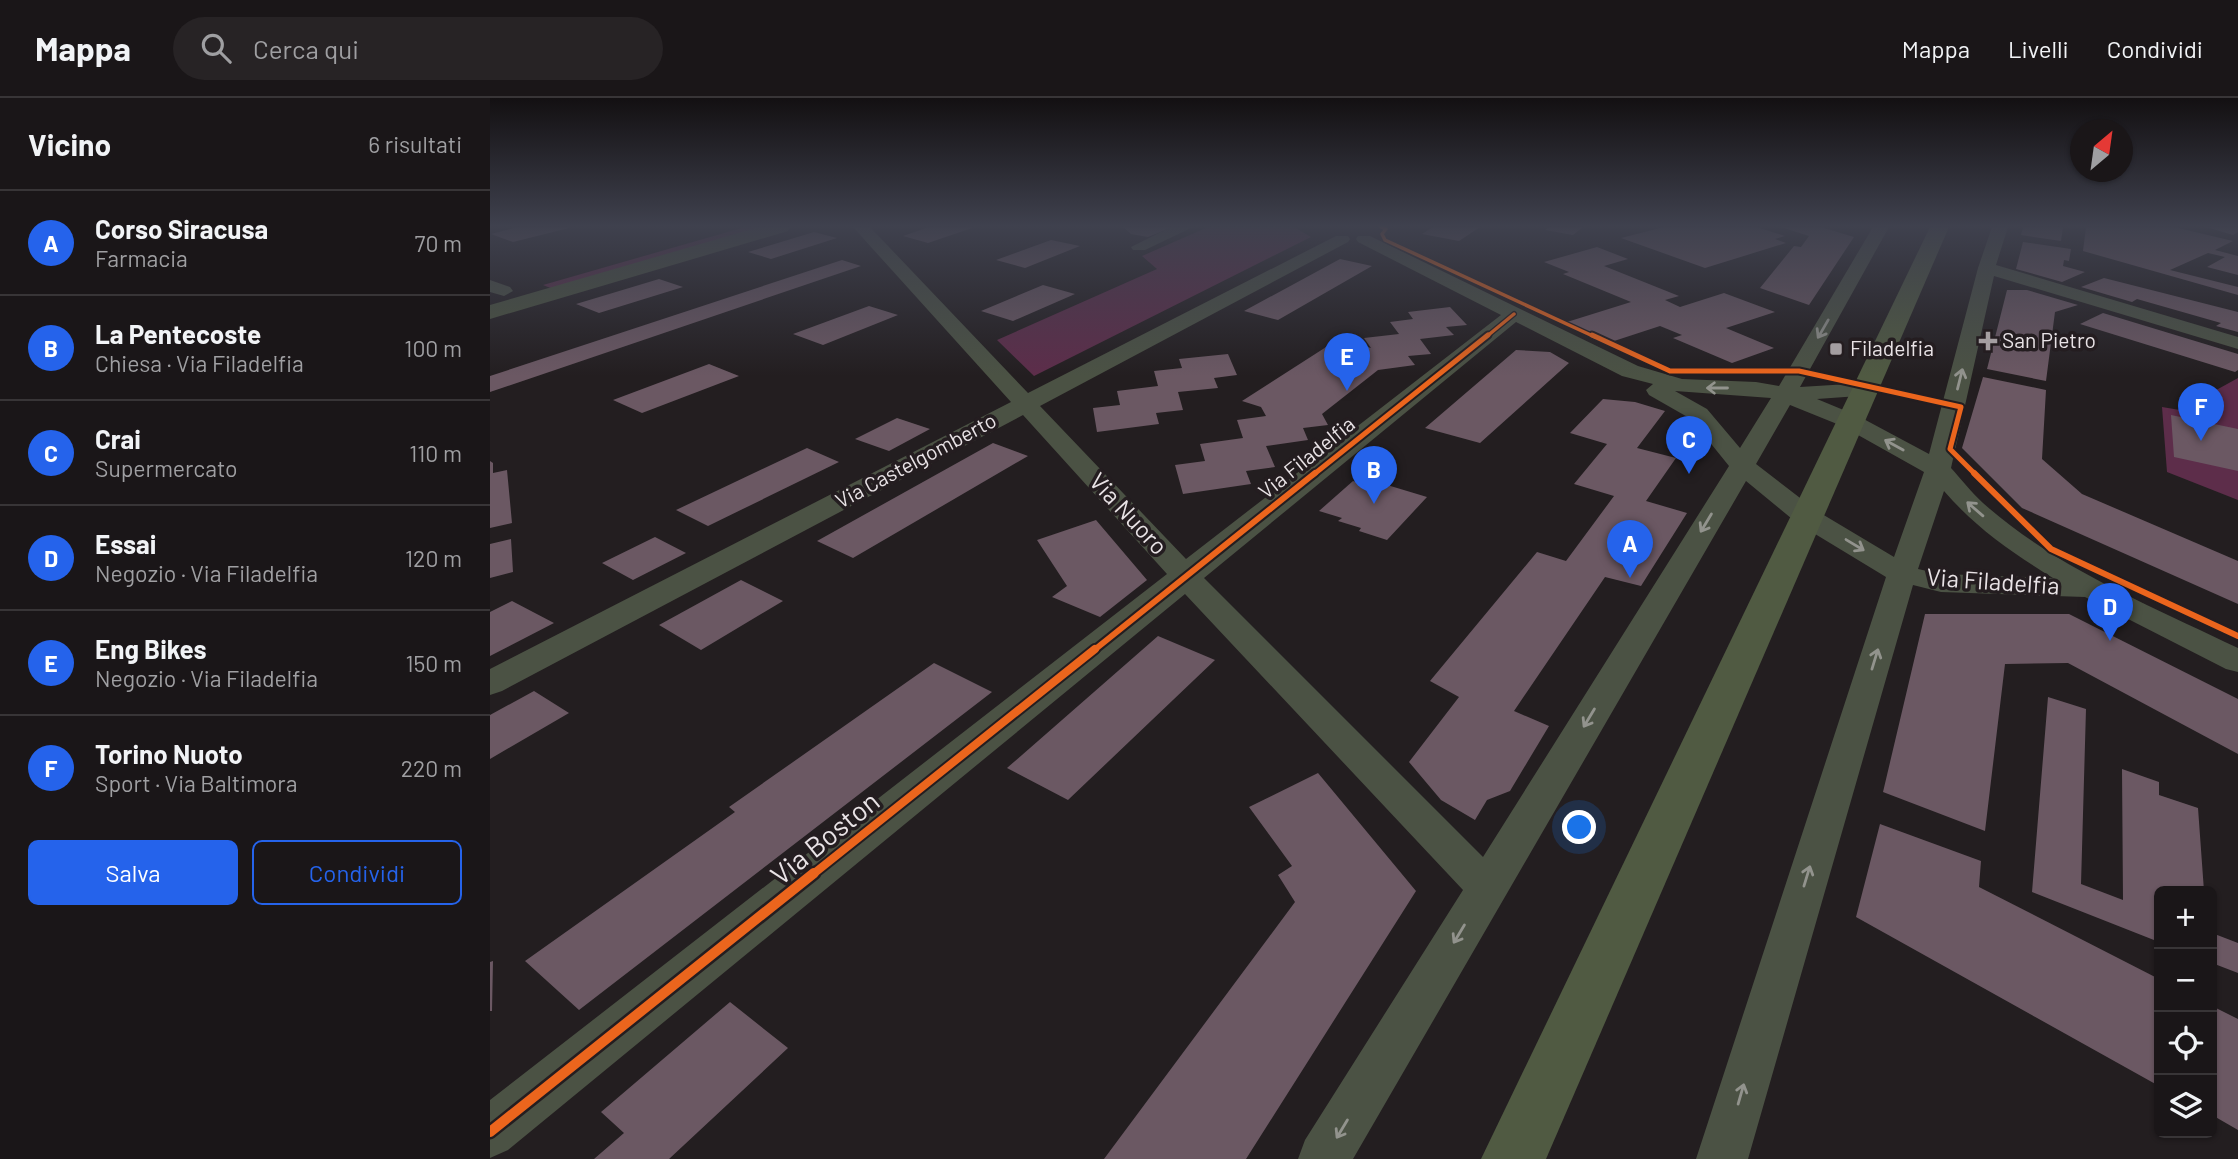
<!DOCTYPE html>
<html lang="it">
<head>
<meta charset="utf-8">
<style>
	body { margin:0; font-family:Barlow,sans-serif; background:#272325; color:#f1f3f6 }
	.controls { position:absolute; right:21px; bottom:21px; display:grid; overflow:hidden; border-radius:10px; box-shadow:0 2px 5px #0004 }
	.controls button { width:63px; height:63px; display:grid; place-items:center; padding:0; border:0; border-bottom:2px solid #383537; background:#1a1618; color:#f1f3f6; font:35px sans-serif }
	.compass { position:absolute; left:1580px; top:21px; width:63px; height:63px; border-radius:50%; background:#1a1618; box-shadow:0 2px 5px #0004; rotate:29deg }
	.you { position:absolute; left:1090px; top:730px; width:24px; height:24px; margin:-18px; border:5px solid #fff; border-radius:50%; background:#1a73e8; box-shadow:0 0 0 10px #1a73e833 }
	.badge { display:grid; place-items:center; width:46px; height:46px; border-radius:50%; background:#2563eb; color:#fff; font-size:23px; font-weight:700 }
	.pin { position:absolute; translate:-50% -58px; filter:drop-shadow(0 2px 4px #0008) }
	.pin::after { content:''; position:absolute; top:37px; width:24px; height:21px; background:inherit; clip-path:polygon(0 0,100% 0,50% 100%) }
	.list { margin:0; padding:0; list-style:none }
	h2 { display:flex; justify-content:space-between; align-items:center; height:91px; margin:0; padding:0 28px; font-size:30px }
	h2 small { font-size:23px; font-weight:400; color:#9f9fa2 }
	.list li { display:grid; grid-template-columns:46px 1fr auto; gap:21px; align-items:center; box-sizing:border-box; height:105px; padding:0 28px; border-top:2px solid #383537 }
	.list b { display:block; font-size:26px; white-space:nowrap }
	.list p { margin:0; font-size:23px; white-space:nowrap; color:#9f9fa2 }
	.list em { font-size:23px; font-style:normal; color:#9f9fa2 }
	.actions { display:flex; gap:14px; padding:21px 28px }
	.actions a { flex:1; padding:16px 0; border:2px solid #2563eb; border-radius:10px; text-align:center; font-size:24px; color:#2563eb }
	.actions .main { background:#2563eb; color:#fff }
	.icon { flex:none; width:38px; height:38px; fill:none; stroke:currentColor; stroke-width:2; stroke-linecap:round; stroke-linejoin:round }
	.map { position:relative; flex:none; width:1748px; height:1061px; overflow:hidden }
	header { display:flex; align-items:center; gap:42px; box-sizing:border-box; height:98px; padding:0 35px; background:#1a1618; border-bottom:2px solid #383537 }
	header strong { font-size:33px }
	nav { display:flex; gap:38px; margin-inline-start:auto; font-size:24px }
	.search { width:490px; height:63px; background:#272325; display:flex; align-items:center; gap:18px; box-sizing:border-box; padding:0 24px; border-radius:38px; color:#9f9fa2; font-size:26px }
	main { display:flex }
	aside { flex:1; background:#1a1618 }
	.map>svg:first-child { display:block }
	.green { fill:#5d2d4a }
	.building { fill:#6b5863 }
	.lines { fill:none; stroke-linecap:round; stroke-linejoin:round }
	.minor { fill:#4b5244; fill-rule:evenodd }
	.secondary { fill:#4b543f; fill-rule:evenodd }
	.primary { fill:#505a42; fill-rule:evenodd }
	.cycleway-far4-casing { stroke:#241d20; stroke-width:6 }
	.cycleway-far3-casing { stroke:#241d20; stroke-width:9 }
	.cycleway-far2-casing { stroke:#241d20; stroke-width:10 }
	.cycleway-far1-casing { stroke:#241d20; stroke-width:12 }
	.cycleway-casing { stroke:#241d20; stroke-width:15 }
	.cycleway-far4 { stroke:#eb651d; stroke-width:3.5 }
	.cycleway-far3 { stroke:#eb651d; stroke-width:5 }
	.cycleway-far2 { stroke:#eb651d; stroke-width:6 }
	.cycleway-far1 { stroke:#eb651d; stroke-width:8 }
	.cycleway { stroke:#eb651d; stroke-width:10 }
	.oneway { stroke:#92938d }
	.poi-dot { fill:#a49ea1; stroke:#241d20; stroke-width:2.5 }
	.labels { text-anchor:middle; stroke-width:7; stroke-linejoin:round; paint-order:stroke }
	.far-poi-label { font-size:21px; fill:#e9e3e6; stroke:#241d20; text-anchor:start }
	.far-street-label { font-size:21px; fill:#e9e3e6; stroke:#241d20 }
	.street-label { font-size:24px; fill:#e9e3e6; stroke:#241d20 }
	.near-street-label { font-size:28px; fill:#e9e3e6; stroke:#241d20 }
</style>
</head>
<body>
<header>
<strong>Mappa</strong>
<div class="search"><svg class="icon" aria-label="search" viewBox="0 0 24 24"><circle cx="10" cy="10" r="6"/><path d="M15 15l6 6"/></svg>Cerca qui</div>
<nav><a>Mappa</a><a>Livelli</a><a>Condividi</a></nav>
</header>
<main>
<aside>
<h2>Vicino<small>6 risultati</small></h2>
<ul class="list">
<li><span class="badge">A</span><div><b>Corso Siracusa</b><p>Farmacia</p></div><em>70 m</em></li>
<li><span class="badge">B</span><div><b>La Pentecoste</b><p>Chiesa · Via Filadelfia</p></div><em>100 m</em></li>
<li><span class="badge">C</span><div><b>Crai</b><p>Supermercato</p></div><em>110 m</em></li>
<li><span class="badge">D</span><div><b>Essai</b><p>Negozio · Via Filadelfia</p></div><em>120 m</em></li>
<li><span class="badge">E</span><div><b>Eng Bikes</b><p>Negozio · Via Filadelfia</p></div><em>150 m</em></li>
<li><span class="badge">F</span><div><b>Torino Nuoto</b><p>Sport · Via Baltimora</p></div><em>220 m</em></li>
</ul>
<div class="actions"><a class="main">Salva</a><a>Condividi</a></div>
</aside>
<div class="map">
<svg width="1748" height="1061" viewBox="0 0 1748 1061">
	<rect width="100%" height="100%" fill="#231e20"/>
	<path class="green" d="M255,129H277L63,191L53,187Z
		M718,129H804L821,139L544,278L507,242L667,171L652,158Z
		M1748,280V402L1677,374L1672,309L1690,312Z"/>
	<path class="building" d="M28,129H78L79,130L23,144L1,136Z
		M439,129H482V130L438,145L413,138Z
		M633,129H680V130L658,139L641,136Z
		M943,129H990L969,143L932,136Z
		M1059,129H1093L1083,137L1055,132Z
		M1174,129H1267L1295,138L1285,141L1296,145L1215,170L1131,140Z
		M1291,129H1331L1364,139L1319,207L1270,190L1304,148L1311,149L1319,138Z
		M1533,129H1573L1571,143L1531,137Z
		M1596,129H1684L1743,143L1725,152L1748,158V177L1717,169L1735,159L1718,155L1680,172L1748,189V197L1593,153Z
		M1716,129H1748V134L1743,137Z
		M324,134L347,140L281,161L258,154Z
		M561,142L590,148L535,170L506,162Z
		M1533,144L1581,151L1579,163L1574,162L1573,168L1595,174L1572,184L1526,171Z
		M1107,149L1138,161L1114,168L1189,198L1175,202L1190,209L1234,195L1285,214L1236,230L1284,250L1242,265L1183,240L1192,237L1170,228L1121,244L1077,224L1141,204L1073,176L1079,174L1054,164Z
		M850,161L882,168L788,222L754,213Z
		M352,162L371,168L0,294V278Z
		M1614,180L1748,214V234L1726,228L1731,225L1647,201L1642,204L1591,189Z
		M169,181L193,189L109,215L86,206Z
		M553,187L585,196L523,223L491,213Z
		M1517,192H1537L1588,207L1565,214L1556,283L1497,271Z
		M379,208L408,217L333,247L303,236Z
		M960,209L977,227L956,229L964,237L930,241L941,256L918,258L925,267L888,272L832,316L838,327L813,330L818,342L776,348L785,369L756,373L761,386L693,396L685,367L715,363L710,346L753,340L747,322L776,318L771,309L752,303L847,242L881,250L874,240L909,236L900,224L923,221L918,214Z
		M1613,215L1748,256V272L1745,274L1590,226Z
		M1026,252L1060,254L1079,265L990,345L935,330Z
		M738,256L747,277L724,280L728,290L688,294L693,312L666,315L669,326L607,334L603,310L630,307L627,293L668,288L664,273L692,270L689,261Z
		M219,266L249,278L152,315L123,302Z
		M1493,279L1556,292L1552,361L1592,396L1748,463V506L1532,410L1472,350Z
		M1113,301L1145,304L1175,313L1147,350L1186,360L1156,403L1197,415L1151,488L1115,479L1024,613L1059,628L1020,693L997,702L985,722L951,702L919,664L969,599L940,583L1047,454L1076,463L1124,398L1084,386L1117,346L1080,335Z
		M1681,317L1748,331V373L1684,359Z
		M407,320L440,331L399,353L365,341Z
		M503,345L538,358L363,460L327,443Z
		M317,350L349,364L218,428L186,412Z
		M0,363L3,365V375L17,372L22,425L0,430Z
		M874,380L937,399L897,442L869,433L871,430L848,423L852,420L829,413L863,383L869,385Z
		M606,422L657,482L610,519L562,499L577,488L547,442Z
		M165,439L196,455L143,482L112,465Z
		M21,441L23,474L0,480V446Z
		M251,482L293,503L211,552L169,527Z
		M22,503L64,525L0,558V514Z
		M1435,516H1579L1748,601V656L1578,565L1515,566L1495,733L1393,694Z
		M668,538L725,562L578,702L517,670Z
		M444,565L502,594L89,912L35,863L245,714L239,709Z
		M44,593L79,615L0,661V617Z
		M1558,599L1596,611L1591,786L1633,802L1632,671L1669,684V697L1708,710L1714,793H1669V844L1542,794Z
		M828,675L926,793L756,1061H614L805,804L788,777L802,768L759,709Z
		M1390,726L1491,763L1489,789L1669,881V988L1366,819Z
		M1722,835L1748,845V875L1722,865Z
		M3,863L2,913H0V864Z
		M240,904L298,950L179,1061H104L134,1035L111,1014Z
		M1722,908L1748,921V1032L1722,1017Z"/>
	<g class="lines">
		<path class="minor" d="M363,129H380L538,295L846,138H858L860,141L858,144L550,308L696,461L1011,217L868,144L866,141L868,138H880L1148,268L1192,281L1266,284L1289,288L1383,129H1399L1310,289L1375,285L1383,287L1386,292L1383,297L1327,301L1368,318L1439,356L1488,170L1502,129H1518L1506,167L1748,239V251L1504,178L1461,370C1472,382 1482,395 1493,405C1566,470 1661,508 1748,550V574L1736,571L1595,499L1451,494L1423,487L1258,1061H1206L1396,479L1307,425L1256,383L863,1061H808L815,1042L973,792L695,496L18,1052L0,1060V1002L677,476L533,317L12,593L0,597V571L521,304ZM1026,224L1132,278L1163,286L1156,292L1159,297L1201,321L1239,368L993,759L714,480ZM1185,293L1281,300L1250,350L1217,311ZM1300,307L1352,328L1434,374L1404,459L1327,413L1266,366ZM1454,393C1485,429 1522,455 1563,480L1451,476L1428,471Z
			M681,129H703L655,152H643L641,149Z
			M0,182L20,189L23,193L14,198L0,194Z"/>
		<path class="secondary" d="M269,129H300L298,133L0,221V207Z"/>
		<path class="primary" d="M1440,129H1459L1056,1061H991Z"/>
		<defs>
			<path id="cycleway-far4" d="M891,129L896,131L892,136L895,142L1105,239
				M996,239L1024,216"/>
			<path id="cycleway-far3" d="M1102,237L1180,273H1309L1471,309L1460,351L1486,377
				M823,377L998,237"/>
			<path id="cycleway-far2" d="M1484,375L1561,451L1748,538
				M603,553L825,375"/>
			<path id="cycleway-far1" d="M322,777L605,551"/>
			<path id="cycleway" d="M0,1034L324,775"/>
		</defs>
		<use href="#cycleway-far4" class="cycleway-far4-casing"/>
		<use href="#cycleway-far3" class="cycleway-far3-casing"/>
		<use href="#cycleway-far2" class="cycleway-far2-casing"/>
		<use href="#cycleway-far1" class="cycleway-far1-casing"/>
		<use href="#cycleway" class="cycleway-casing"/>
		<use href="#cycleway-far4" class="cycleway-far4"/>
		<use href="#cycleway-far3" class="cycleway-far3"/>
		<use href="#cycleway-far2" class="cycleway-far2"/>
		<use href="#cycleway-far1" class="cycleway-far1"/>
		<use href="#cycleway" class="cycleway"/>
	</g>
	<defs><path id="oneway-shaft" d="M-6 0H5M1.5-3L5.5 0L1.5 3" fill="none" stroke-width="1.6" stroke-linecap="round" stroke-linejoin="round" transform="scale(1.75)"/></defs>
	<g class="oneway">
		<use href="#oneway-shaft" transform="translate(1333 231) rotate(120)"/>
		<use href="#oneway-shaft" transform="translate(1470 281) rotate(-76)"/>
		<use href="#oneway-shaft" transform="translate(1227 290) rotate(180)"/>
		<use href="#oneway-shaft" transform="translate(1404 347) rotate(-151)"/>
		<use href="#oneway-shaft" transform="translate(1485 411) rotate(-139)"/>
		<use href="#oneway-shaft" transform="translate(1216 425) rotate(121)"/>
		<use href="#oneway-shaft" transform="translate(1365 447) rotate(31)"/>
		<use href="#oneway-shaft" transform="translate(1385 561) rotate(-73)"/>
		<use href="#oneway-shaft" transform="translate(1099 620) rotate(121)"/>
		<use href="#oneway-shaft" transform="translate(1317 778) rotate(-73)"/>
		<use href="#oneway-shaft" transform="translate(969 836) rotate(121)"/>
		<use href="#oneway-shaft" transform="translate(1251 996) rotate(-74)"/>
		<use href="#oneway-shaft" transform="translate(852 1031) rotate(121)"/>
	</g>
	<linearGradient id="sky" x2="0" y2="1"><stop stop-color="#131012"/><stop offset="0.46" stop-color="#3f414e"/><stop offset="1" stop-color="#3f414e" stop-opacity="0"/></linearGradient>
	<rect width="1748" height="278" fill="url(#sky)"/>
	<g class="poi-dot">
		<path d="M1494.5 232.5h7v7h7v7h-7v7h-7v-7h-7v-7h7z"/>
		<rect x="1339" y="244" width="14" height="14" rx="3.5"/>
	</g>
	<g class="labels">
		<g class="far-poi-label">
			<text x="1512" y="250">San Pietro</text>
			<text x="1360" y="258">Filadelfia</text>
		</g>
		<g class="far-street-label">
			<text transform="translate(817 360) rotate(-39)" y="7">Via Filadelfia</text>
			<text transform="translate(426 363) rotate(-28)" y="7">Via Castelgomberto</text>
		</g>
		<g class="street-label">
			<text transform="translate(638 416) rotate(47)" y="8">Via Nuoro</text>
			<text transform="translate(1503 484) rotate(4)" y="8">Via Filadelfia</text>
		</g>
		<g class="near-street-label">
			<text transform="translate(335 740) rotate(-39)" y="10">Via Boston</text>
		</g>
	</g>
</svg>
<div class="controls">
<button>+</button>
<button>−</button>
<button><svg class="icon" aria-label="locate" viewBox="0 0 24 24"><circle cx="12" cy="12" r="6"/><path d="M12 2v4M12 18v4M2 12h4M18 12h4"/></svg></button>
<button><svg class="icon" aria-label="layers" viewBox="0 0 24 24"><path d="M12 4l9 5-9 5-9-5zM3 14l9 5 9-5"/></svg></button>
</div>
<svg class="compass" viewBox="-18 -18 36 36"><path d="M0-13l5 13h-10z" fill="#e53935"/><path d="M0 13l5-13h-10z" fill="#9f9fa2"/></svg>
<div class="you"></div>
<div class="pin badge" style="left:1140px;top:480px">A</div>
<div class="pin badge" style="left:884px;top:406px">B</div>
<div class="pin badge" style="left:1199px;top:376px">C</div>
<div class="pin badge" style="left:1620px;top:543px">D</div>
<div class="pin badge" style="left:857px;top:293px">E</div>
<div class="pin badge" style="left:1711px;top:343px">F</div>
</div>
</main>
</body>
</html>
